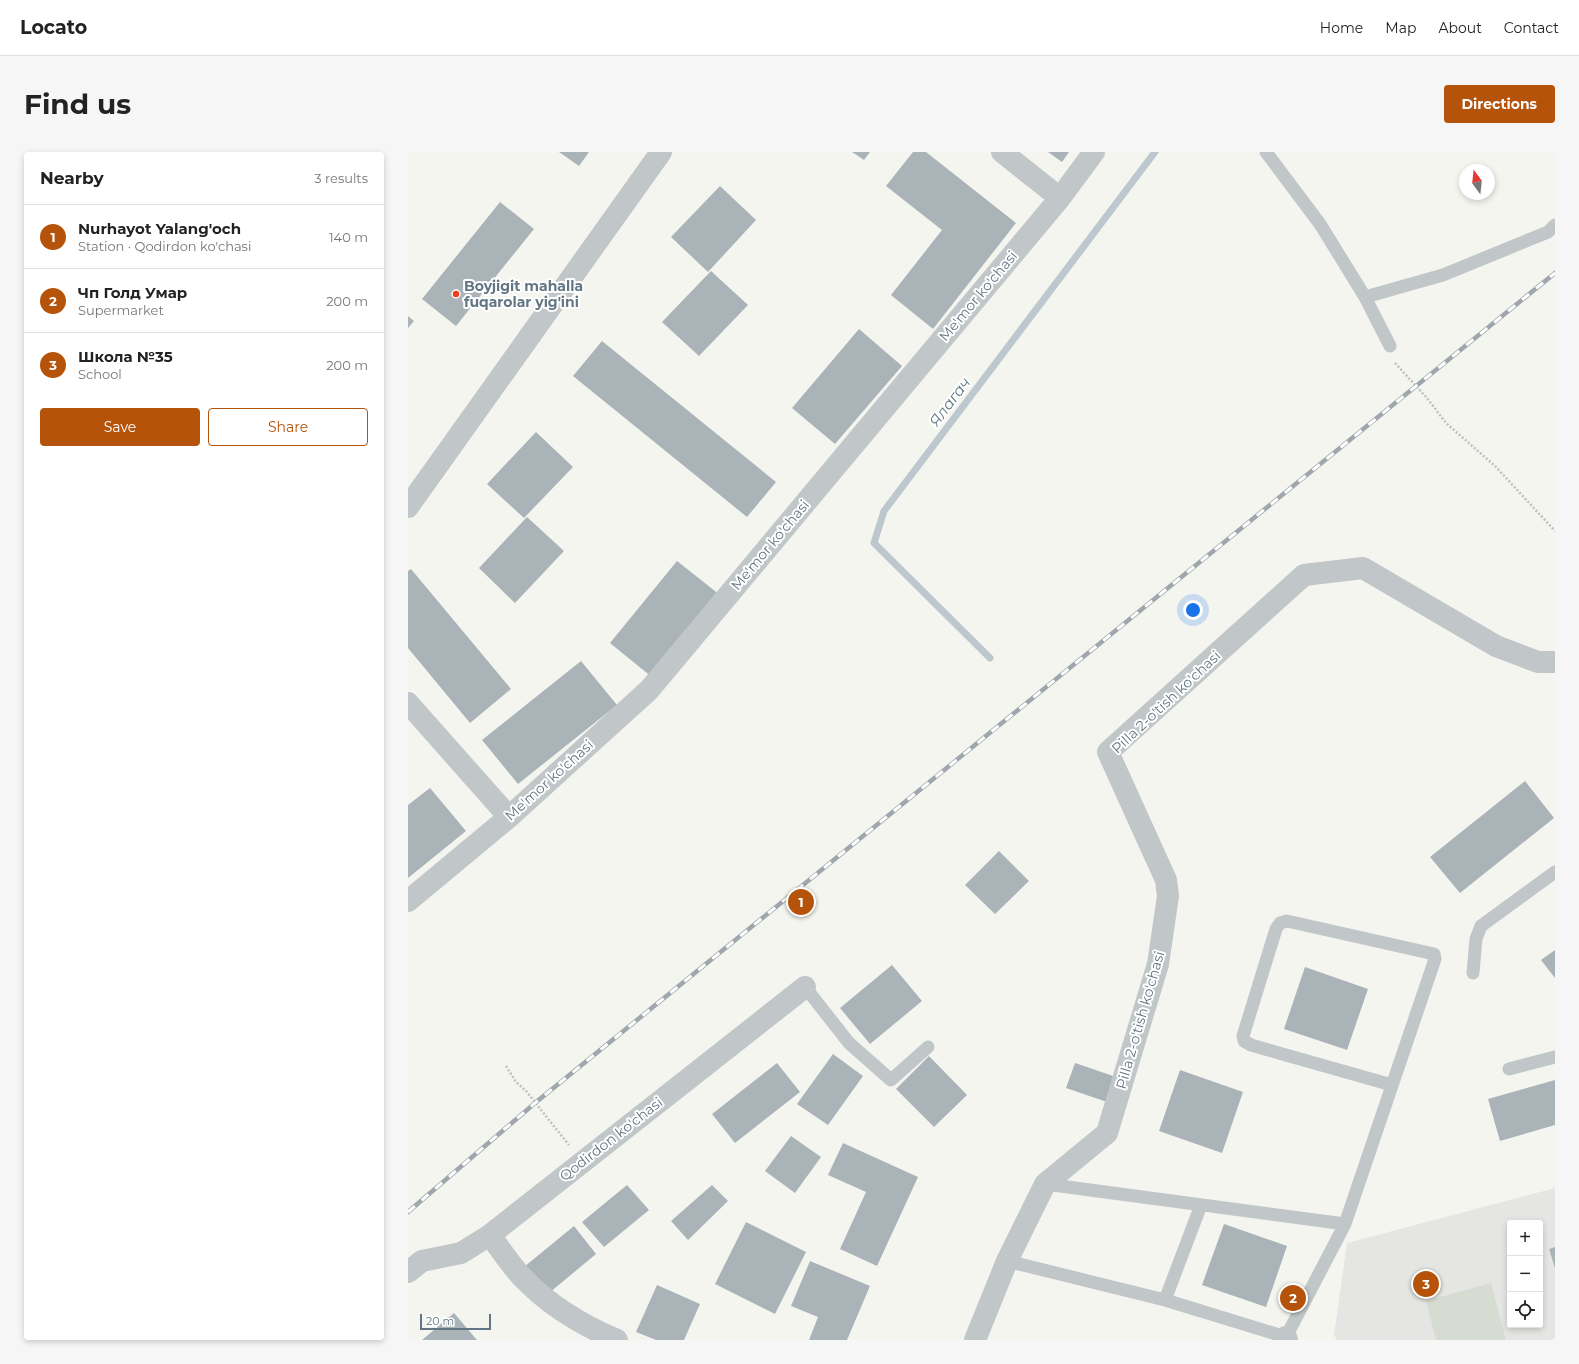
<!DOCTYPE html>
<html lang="en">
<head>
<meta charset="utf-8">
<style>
	body { margin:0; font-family:Montserrat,sans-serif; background:#f6f6f6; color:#222 }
	.controls { position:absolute; right:12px; bottom:12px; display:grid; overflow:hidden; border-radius:4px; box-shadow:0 2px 6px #0003 }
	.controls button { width:36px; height:36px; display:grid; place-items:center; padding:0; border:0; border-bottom:1px solid #e0e0e0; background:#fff; color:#222; font:20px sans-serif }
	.compass { position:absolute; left:1051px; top:12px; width:36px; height:36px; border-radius:50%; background:#fff; box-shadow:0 2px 6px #0003; rotate:345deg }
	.scale { position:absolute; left:12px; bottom:10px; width:71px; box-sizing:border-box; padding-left:4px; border:2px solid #627683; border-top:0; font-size:11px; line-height:14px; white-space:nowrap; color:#627683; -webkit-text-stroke:3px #fff; paint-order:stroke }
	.you { position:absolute; left:785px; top:458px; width:14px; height:14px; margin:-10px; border:3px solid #fff; border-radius:50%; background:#1a73e8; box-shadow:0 0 0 6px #1a73e833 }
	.badge { display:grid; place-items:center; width:26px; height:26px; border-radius:50%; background:#b45309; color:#fff; font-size:13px; font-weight:700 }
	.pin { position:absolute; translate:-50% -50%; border:2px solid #fff; box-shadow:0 1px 4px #0006 }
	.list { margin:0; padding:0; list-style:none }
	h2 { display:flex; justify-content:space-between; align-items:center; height:52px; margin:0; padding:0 16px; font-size:17px }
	h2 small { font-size:13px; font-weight:400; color:#767676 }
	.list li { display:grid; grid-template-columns:26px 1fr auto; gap:12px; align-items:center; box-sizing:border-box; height:64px; padding:0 16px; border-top:1px solid #e0e0e0 }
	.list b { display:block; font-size:15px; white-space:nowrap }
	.list p { margin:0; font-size:13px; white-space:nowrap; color:#767676 }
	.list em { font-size:13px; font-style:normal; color:#767676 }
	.actions { display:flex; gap:8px; padding:12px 16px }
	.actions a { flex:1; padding:9px 0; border:1px solid #b45309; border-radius:4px; text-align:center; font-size:14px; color:#b45309 }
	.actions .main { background:#b45309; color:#fff }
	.icon { flex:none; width:22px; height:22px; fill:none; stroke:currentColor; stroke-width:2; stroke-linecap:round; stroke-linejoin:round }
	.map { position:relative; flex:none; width:1147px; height:1188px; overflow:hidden; border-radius:4px }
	header { display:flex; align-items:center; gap:24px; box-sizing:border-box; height:56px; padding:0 20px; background:#fff; border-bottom:1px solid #e0e0e0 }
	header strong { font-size:19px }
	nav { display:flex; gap:22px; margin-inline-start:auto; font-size:14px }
	.intro { display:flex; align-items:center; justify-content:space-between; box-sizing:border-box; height:96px; padding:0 24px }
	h1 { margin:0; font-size:28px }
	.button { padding:10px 18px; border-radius:4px; background:#b45309; color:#fff; font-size:14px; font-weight:700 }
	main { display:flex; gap:24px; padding:0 24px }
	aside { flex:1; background:#fff; border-radius:4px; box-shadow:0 2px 6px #0003 }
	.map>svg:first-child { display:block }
	.built { fill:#e5e6e4; fill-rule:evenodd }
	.green { fill:#d6dcd1 }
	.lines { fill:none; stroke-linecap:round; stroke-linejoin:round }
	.stream { stroke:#bcc8cd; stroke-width:7 }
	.building { fill:#aab3b7 }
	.path { stroke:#bdbfc1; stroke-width:2.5; stroke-dasharray:2 2; stroke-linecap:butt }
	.lane { stroke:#c1c6c8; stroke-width:13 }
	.street { stroke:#c1c6c8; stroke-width:22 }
	.rail-casing { stroke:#9fa7ac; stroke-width:4.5 }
	.rail { stroke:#fff; stroke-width:3; stroke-dasharray:9; stroke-linecap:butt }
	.poi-dot { fill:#eb401a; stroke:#fff; stroke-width:1.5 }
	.labels { text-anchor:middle; stroke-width:4; stroke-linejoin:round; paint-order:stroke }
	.poi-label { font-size:14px; font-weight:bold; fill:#627683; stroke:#fff; text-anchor:start }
	.street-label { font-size:14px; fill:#627683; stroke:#fff }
	.water-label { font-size:15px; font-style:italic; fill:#5e7980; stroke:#fff }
</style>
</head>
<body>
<header>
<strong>Locato</strong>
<nav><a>Home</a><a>Map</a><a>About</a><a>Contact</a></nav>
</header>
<div class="intro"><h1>Find us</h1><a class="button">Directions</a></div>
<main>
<aside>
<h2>Nearby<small>3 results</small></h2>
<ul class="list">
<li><span class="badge">1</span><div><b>Nurhayot Yalang'och</b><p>Station · Qodirdon ko'chasi</p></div><em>140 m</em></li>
<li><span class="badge">2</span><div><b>Чп Голд Умар</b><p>Supermarket</p></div><em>200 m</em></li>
<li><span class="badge">3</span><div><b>Школа №35</b><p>School</p></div><em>200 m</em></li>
</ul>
<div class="actions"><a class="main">Save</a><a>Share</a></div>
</aside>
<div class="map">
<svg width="1147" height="1188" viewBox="0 0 1147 1188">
	<rect width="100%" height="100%" fill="#f5f5f0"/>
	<path class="built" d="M1147,1036V1188H929L926,1183L939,1091ZM1102,1071H1132V1173H1102Z"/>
	<path class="green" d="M1083,1131L1098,1188H1028L1018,1149Z"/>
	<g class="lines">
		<path class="stream" d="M582,506L466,391L476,359L747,0"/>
	</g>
	<path class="building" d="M151,0H181L171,14Z
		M444,0H462L456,8Z
		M505,0H518L608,71L525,177L483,143L534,78L478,34Z
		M640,0H661L654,10Z
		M312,34L348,68L300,120L263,85Z
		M92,50L126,77L48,174L14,147Z
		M303,119L340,153L291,204L254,170Z
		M0,164L6,169L0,176Z
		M451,177L494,214L427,292L384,256Z
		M194,189L368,330L339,365L165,224Z
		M128,280L165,315L116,366L79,332Z
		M119,365L156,399L107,451L71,416Z
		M269,409L312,443L245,526L202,491Z
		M3,417L103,537L62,571L0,496V419Z
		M173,509L209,553L110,632L74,588Z
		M1117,629L1146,666L1052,741L1022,705Z
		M22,636L58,679L0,726V653Z
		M591,699L621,729L587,762L557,733Z
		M1147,798V826L1133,808Z
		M484,813L514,849L462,892L432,856Z
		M897,815L960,837L939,898L876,877Z
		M425,902L455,924L420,973L389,952Z
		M521,904L559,943L526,975L488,937Z
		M369,911L392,940L327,991L304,962Z
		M667,911L711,926L702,951L658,936Z
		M772,918L835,940L814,1001L751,979Z
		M1147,928V973L1092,989L1080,947Z
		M383,984L413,1005L387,1041L357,1019Z
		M435,991L510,1025L469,1114L432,1097L458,1040L420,1023Z
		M219,1033L241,1058L196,1095L174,1070Z
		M304,1033L320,1049L280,1088L263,1069Z
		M338,1070L398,1100L367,1162L307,1132Z
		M816,1072L879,1094L858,1155L794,1133Z
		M166,1074L188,1102L141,1141L116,1115Z
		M1147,1095V1116L1141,1097Z
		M402,1109L462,1134L439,1188H401L410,1165L383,1154Z
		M249,1133L292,1152L276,1188H248L228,1180Z
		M46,1161L69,1188H14Z"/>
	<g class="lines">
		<path class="path" d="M987,211L1019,246L1038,271L1087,314L1147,379
			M98,914L108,930L118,939L161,993"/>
		<path class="lane" d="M858,0L912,72L957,145L982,194
			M957,145L1035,123L1140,80L1147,73
			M1065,821L1068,787L1073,774L1147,720
			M397,835L441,891L483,928L520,895
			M1101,917L1147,905
			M637,1032L937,1072
			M793,1053L757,1148L878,1185L937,1072L1027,807L1026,802L879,769L872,771L868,777L835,884L836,889L843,893L984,933
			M599,1109L757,1148"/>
		<path class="street" d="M594,0L652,46
			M0,355L253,0
			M0,551L101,665
			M0,749L101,665L241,538L652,46L686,0
			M82,1083C93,1098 103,1114 116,1127C141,1153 176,1174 209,1188
			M0,1120L14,1109L53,1101L82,1083L397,835
			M878,1185L879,1188
			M567,1188L599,1109L637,1032L699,981L750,812L760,744L758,728L700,600L896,423L955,416L1088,494L1130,510H1147"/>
		<defs>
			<path id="rail" d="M0,1060L127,951L1147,121"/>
		</defs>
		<use href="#rail" class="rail-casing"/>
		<use href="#rail" class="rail"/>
	</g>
	<circle class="poi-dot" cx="48" cy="142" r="4"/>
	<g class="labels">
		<g class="poi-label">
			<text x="56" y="139">Boyjigit mahalla<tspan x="56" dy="16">fuqarolar yig'ini</tspan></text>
		</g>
		<g class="street-label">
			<text transform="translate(570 144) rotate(-50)" y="5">Me'mor ko'chasi</text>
			<text transform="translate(362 393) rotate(-50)" y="5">Me'mor ko'chasi</text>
			<text transform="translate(758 550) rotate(-43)" y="5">Pilla 2-o'tish ko'chasi</text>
			<text transform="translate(141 628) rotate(-42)" y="5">Me'mor ko'chasi</text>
			<text transform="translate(732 868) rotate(-74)" y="5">Pilla 2-o'tish ko'chasi</text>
			<text transform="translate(203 987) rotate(-38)" y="5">Qodirdon ko'chasi</text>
		</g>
		<g class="water-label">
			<text transform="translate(542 250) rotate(-53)" y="5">Ялагач</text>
		</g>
	</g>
</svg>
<div class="controls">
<button>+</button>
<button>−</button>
<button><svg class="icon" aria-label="locate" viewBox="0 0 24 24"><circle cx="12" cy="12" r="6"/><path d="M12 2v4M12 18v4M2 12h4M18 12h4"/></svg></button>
</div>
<svg class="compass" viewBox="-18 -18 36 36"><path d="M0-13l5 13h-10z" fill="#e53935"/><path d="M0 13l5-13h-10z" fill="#767676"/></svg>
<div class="scale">20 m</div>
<div class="you"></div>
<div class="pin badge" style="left:393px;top:750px">1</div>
<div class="pin badge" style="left:885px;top:1146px">2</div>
<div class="pin badge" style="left:1018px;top:1132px">3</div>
</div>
</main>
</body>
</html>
